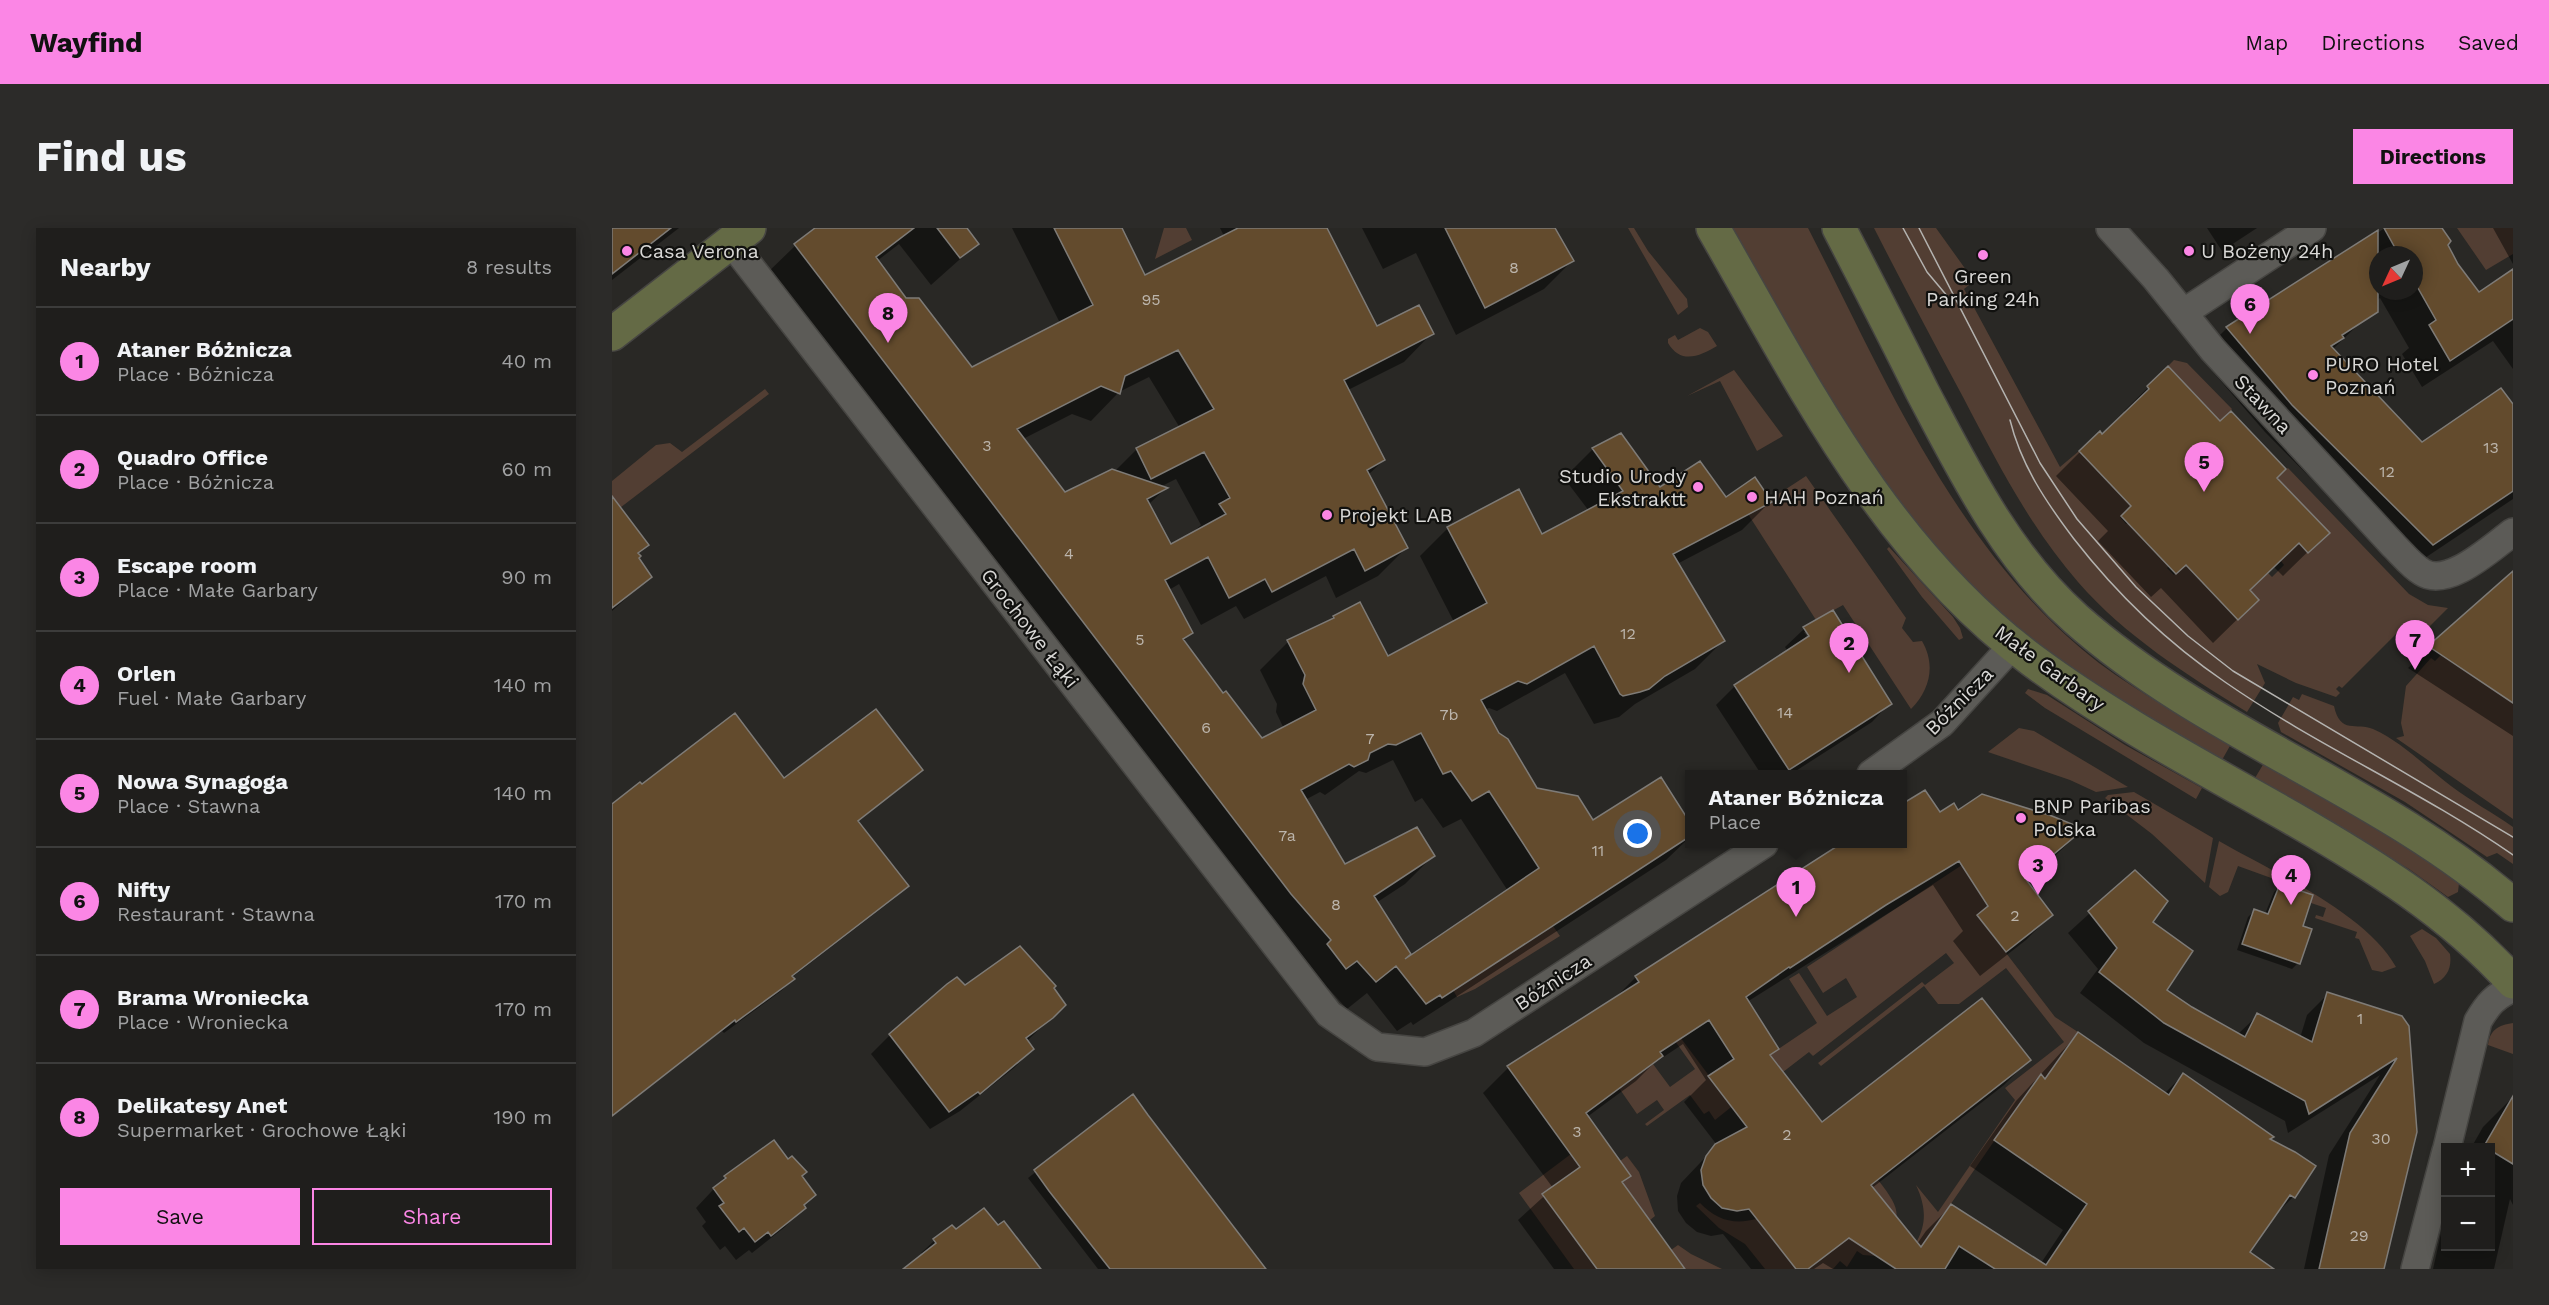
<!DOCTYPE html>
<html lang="en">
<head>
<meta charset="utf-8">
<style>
	body { margin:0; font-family:"Work Sans",sans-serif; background:#2c2b29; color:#f1f3f6 }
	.controls { position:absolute; right:18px; bottom:18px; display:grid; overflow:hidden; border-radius:0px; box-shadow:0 3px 15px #0003 }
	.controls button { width:54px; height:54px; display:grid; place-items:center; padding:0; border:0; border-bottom:2px solid #3c3c3b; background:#1f1e1c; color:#f1f3f6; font:30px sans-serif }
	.compass { position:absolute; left:1757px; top:18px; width:54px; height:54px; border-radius:50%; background:#1f1e1c; box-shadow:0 3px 15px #0003; rotate:226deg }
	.you { position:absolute; left:1026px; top:606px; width:21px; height:21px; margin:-15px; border:4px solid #fff; border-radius:50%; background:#1a73e8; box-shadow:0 0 0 9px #1a73e833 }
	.badge { display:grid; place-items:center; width:39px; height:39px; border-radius:50%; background:#fb86e5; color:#111; font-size:20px; font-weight:700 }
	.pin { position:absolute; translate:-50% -50px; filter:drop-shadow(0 2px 3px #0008) }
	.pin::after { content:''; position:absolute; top:32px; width:21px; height:18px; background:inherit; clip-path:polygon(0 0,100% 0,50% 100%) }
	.popup { position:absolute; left:1073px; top:542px; width:222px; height:78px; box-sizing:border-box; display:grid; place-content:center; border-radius:0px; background:#1f1e1c; filter:drop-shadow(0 2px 4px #0005); font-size:20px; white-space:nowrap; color:#a1a2a3 }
	.popup b { font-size:22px; color:#f1f3f6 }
	.popup::after { content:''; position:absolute; left:50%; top:100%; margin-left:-12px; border:12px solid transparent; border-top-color:#1f1e1c }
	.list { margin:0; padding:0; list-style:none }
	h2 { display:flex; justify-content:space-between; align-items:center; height:78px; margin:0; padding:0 24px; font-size:26px }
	h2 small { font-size:20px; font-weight:400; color:#a1a2a3 }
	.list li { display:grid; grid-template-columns:39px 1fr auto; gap:18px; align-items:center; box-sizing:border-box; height:108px; padding:0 24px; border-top:2px solid #3c3c3b }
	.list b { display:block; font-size:22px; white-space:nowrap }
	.list p { margin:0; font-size:20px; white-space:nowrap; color:#a1a2a3 }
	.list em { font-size:20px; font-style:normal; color:#a1a2a3 }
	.actions { display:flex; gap:12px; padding:18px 24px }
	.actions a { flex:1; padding:14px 0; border:2px solid #fb86e5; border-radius:0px; text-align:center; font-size:21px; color:#fb86e5 }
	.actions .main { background:#fb86e5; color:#111 }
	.map { position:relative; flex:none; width:1901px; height:1041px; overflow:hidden; border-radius:0px }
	header { display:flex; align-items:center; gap:36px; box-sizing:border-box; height:84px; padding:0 30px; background:#fb86e5; color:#111 }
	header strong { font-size:28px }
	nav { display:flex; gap:33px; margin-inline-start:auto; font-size:21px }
	.intro { display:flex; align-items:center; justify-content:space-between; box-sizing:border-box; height:144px; padding:0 36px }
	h1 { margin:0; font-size:42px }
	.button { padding:15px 27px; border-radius:0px; background:#fb86e5; color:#111; font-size:21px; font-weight:700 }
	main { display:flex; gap:36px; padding:0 36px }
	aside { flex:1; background:#1f1e1c; border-radius:0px; box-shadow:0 3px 15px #0003 }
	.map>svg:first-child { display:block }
	.green { fill:#523e33 }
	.shadow { fill:#0007; fill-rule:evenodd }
	.building { fill:#634b2d; stroke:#7e7b77; stroke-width:1.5; fill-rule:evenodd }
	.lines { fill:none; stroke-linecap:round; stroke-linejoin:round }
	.street-casing { stroke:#464542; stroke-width:30 }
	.secondary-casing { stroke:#464542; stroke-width:36 }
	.street { stroke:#5c5b57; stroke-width:27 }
	.secondary { stroke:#646a45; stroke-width:33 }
	.tram { stroke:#b4b3b0; stroke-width:1.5 }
	.poi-dot { fill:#fb86e5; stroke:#11110f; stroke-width:2 }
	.labels { text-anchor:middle; stroke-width:4.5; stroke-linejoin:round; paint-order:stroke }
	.number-label { font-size:16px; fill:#bcb5ac }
	.poi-label { font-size:20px; fill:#d9d8d6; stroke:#11110f; text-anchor:start }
	.street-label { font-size:20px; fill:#d9d8d6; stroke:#11110f }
</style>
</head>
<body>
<header>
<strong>Wayfind</strong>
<nav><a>Map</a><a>Directions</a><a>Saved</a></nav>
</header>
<div class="intro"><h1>Find us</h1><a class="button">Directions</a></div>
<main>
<aside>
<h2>Nearby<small>8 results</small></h2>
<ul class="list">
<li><span class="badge">1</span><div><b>Ataner Bóżnicza</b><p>Place · Bóżnicza</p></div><em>40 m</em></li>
<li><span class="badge">2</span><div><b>Quadro Office</b><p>Place · Bóżnicza</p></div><em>60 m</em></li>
<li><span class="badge">3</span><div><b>Escape room</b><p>Place · Małe Garbary</p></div><em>90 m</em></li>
<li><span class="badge">4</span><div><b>Orlen</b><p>Fuel · Małe Garbary</p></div><em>140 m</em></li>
<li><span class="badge">5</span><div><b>Nowa Synagoga</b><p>Place · Stawna</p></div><em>140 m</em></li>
<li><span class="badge">6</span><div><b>Nifty</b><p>Restaurant · Stawna</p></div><em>170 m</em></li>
<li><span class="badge">7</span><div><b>Brama Wroniecka</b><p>Place · Wroniecka</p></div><em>170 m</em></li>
<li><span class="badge">8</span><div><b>Delikatesy Anet</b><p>Supermarket · Grochowe Łąki</p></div><em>190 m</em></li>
</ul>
<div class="actions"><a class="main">Save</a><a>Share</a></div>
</aside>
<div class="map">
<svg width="1901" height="1041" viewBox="0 0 1901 1041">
	<rect width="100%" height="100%" fill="#292825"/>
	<path class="green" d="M552,0H574L580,12L543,31Z
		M1016,0H1022L1036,23L1075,71L1076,79L1066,87Z
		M1117,0H1196C1275,154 1346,326 1487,435C1528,466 1575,490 1619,516L1610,532C1524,483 1435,433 1363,364C1336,339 1315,310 1293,281C1226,193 1173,95 1117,0Z
		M1262,0H1324L1362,53L1352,61L1448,239L1467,223L1521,280L1508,289L1514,296L1516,295L1557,338L1555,340L1562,347L1572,335L1626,391L1647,372L1637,361L1656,345L1660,349L1672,337L1669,333L1686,314L1696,325L1717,306L1663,248L1676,240L1797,366L1816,377L1836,380L1813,403L1807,398L1799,406L1793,397L1730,460L1727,458L1724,461L1728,465L1724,469L1684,455L1645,436L1653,455L1635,484C1575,447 1513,408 1466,354C1418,299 1385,234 1351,169C1321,113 1291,57 1262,0Z
		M1845,0H1901V26L1874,42Z
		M1088,100L1096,104L1105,118C1088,128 1069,137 1056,115V111L1063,107L1066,112Z
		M1562,132L1575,135L1620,181L1610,195L1556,138Z
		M1122,142L1171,208L1145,223L1108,153L1075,168Z
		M153,161L157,166L0,286V253L44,217L58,215L70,224Z
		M1194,248L1294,390L1290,400L1301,414L1310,413C1324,437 1318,462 1299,481L1231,377L1204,392L1136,286Z
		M1277,319L1341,389L1348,400L1351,410L1347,412L1310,369L1275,321Z
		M1829,427L1901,474V591L1784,510L1792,508L1789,495L1794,458L1819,430L1823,433Z
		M1416,461L1435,467L1513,517L1590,560L1584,571L1433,480L1413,465Z
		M1690,466L1722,478C1728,507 1745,494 1761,501C1790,514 1814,539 1839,558C1859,573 1881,585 1901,599V636L1885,625L1875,629L1793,574L1669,504L1666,495L1681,469L1687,472Z
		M1407,500L1422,503L1516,559L1484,564L1458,552L1376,524Z
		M1652,535L1787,614L1847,655L1846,664L1836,669L1797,641L1643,550Z
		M1522,564L1601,610L1593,655L1540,606L1493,570L1496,567Z
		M1607,613C1661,644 1754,685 1784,739L1770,744L1760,742L1747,711L1743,710L1745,704L1703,690L1704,687L1711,689L1714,680L1699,675V672L1672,658L1673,655L1626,638L1616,664L1608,668L1597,659Z
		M1350,637L1376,678L1365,687L1443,789L1466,804L1403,893L1398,890L1294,1041H1288C1308,1010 1321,994 1304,957L1326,984L1403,872L1393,860L1452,814L1394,740L1347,776H1326L1312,758L1209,838L1206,835L1310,754L1313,757L1342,735L1334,725L1201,828L1197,824L1171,844L1168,840L1103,892L1097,883L1092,886L1078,867L1035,898L1033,896L1052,882L1045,872L1025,886L1007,860L1041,836L1058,859L1083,841L1063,813L1068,809L1107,861L1205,795L1177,751L1187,745L1215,788L1245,769L1234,750L1211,765L1195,739Z
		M941,698L948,708L863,761L845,769L841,762Z
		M1810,701L1824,710L1838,726C1840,740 1835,750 1822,756L1813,733L1798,708Z
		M1901,795V826L1876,817C1878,802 1886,797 1901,795Z
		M959,926L977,937L930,966L985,1041H962L907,965Z
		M1015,928L1027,944L1043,988L1038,992L1010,954L1019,947L1008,933Z
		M1266,952C1295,988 1287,992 1264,1028L1251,1027L1245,1023L1235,1039L1228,1033L1221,1041H1196L1277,979L1260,957Z
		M1088,975C1104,992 1122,997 1144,991L1184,1041H1153L1133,1016L1107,1000L1084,978Z
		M1066,1017L1079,1026L1110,1041H1073L1059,1022Z"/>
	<path class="shadow" d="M0,0H67L0,52Z
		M205,0H353L365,16L319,57L287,16L265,33L294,71L360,141L448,95L400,0H508L532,49L612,8L608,0H714L764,100L820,105L792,134L736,162L772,232L756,247L794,320L766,348L724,370L714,348L632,391L624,378L589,397L567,356L557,362L579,405L571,414L611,467L650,512L672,501L664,484L665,476L648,442L676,414L717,395L722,390L775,430L842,394L808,328L836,300L930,308L977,283L952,250L980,222L1008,207L1047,261L1114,271L1158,274L1130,302L1065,336L1111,413L1083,441L1023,476L1007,489L982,496L953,445L885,483L877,480L873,482L886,507L924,561L981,594L1048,551L1078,596V609L1054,632L801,797L799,794L785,803L755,765L735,781L716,760L705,768L154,46L183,18ZM537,149L568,200L525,221L503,243L452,266L411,211L460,186L479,193L507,164ZM564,251L589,297L580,305L558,318L536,277L553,261L548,259ZM781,532L803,574L810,570L831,600L849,591L896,663L792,733L764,675L793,656L821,628L733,638L693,572L708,564L713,567L747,543L754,545Z
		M750,0H941L960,33L932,61L844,107L804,25L771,41Z
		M1595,0H1645L1610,23Z
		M1773,0H1828L1845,36L1867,66L1901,43V141L1881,113L1810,159L1790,126L1797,120L1768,70L1747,84L1752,91L1721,121L1810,216L1901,179V271L1792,344L1653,204L1587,128L1615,100ZM1766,27H1802V63H1766Z
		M1881,0H1901V36Z
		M1556,140L1715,305L1671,348L1661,338L1636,363L1645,372L1601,415L1549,360L1539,369L1486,313L1496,303L1444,248L1468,224L1490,208L1514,185L1512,183Z
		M0,287L35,317L25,326V330L38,349L0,383Z
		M1901,345V508L1796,440Z
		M1221,384L1278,475L1260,494L1179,546H1149L1104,477L1123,458L1176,424L1173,419L1192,401ZM1192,404H1196L1200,416Z
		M309,542L246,594L295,658L283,670L179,750L181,751L169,763L112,805L110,803L0,888V578L172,552Z
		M1346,584L1470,602L1445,626L1413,653L1439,687L1414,712L1368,748L1341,713L1351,703L1321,657L1135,774L1165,820L1157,828L1210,896L1417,832L1392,857L1260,960L1305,1016L1314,1003L1339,978L1429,1035L1451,1002L1358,938L1404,873L1466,806L1552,866L1571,847L1657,912L1681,969L1660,990L1636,1024L1660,1041H1221L1211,1035L1202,1041H1139L1111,1006L1099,1008L1085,1004L1074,995L1066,983L1065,968L1069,955L1105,917L1072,874L1094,852L1071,816L1041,836L1024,853L975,889L1017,947L1009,955L1071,1041H942L906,992L941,960L871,865L896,840L1000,773L1024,749L1290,616L1328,586Z
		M1523,644L1539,695L1553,763L1626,806L1646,787L1688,810L1695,787L1716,766L1789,790L1770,1041H1692L1717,927L1768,847L1676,905L1673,893L1532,815L1468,765L1486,741L1456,705Z
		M1668,658L1689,699L1686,735L1680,741L1625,722L1636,689L1642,683L1653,686L1662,664Z
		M352,759L440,760L452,777L415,813L421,821L402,840L348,883L318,901L259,826L278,807Z
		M521,868L652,1041H486L416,950Z
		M1901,869V977L1898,971L1882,1041H1821L1834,983V1018H1878V920H1859L1871,899Z
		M188,948L202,967L173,999L140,1025L137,1022L124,1032L113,1018L108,1022L90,998L94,994L84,980L113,949Z
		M340,999L344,1003L386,1000L427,1041H294L311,1027L309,1025L322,1013Z"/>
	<path class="building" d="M0,0H59L0,46Z
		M203,0H302L264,29L294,70H307L360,139L481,77L442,0H510L533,47L626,0H715L765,98L807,77L822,106L732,152L773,232L755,242L796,320L753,343L742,321L660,364L653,351L617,370L596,329L553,352L581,405L571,411L611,465L614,463L650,510L704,482L691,456L693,447L675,412L722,390L721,388L748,374L776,428L875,375L835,299L907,261L930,306L1011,263L980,220L1009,205L1048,259L1088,233L1114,269L1143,249L1160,274L1061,326L1113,413L1053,448L1037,461L1028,464L1011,468L1008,466L982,418L915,456L906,453L869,472L887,505L896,511L925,560L966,568L981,592L1049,549L1077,593V609L830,770L828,767L814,776L784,738L764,754L745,733L734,741L715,716L719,712L679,666L182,16ZM566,122L602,181L524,220L539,251L592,224L618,270L607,276L614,286L559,316L535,271L556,260L500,241L453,264L405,201L489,158L508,166L513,148ZM809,505L831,546L839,543L860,573L877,563L927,640L793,731L799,726L762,668L823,628L805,599L733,636L689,562L737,536L742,539L756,532L758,525L776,516L784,517Z
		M325,0H355L367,16L348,30Z
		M833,0H943L962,33L873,80Z
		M1772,0H1830L1839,13L1836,17L1846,36L1867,64L1901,41V91L1838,133L1817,97L1824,92L1802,53V27H1787Z
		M1766,2V84L1730,107L1732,110L1719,118L1810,214L1889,160L1901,176V263L1821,317L1680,177L1614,99Z
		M1556,138L1608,193L1619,183L1674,241L1665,250L1718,305L1696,325L1687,315L1662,339L1638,362L1647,372L1626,392L1574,337L1564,346L1509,288L1519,278L1467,223L1488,203L1490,206L1537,161L1535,158Z
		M0,268L37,317L26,325L29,328L27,330L40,349L0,380Z
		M1901,343V475L1816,418Z
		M1221,382L1280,476L1177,542L1122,457L1197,408L1191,399Z
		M264,481L311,542L246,593L297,658L180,748L183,751L124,794L123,792L0,888V576L28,554L30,556L123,485L172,550Z
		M1313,562L1328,584L1342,575L1346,582L1370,566L1440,588L1472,601L1413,650L1441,687L1394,724L1365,687L1376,678L1347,633L1274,677L1178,740L1177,739L1134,769L1167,821L1158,827L1210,894L1370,770L1419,832L1259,957L1309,1019L1339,976L1434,1037L1475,976L1382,912L1429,846L1433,851L1466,804L1557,867L1571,845L1662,909L1658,911L1683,924L1704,938L1683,970L1678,967L1638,1024L1662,1041H1383L1347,1018L1333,1041H1284L1237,1010L1196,1041H1184L1137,981L1125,983L1110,980L1099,970L1091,957L1089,942L1094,928L1103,916L1135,899L1096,848L1122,831L1097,792L1048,824L1051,828L974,885L1019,948L1010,954L1073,1041H985L930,966L968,939L895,838L1027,754L1023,748L1230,615H1290V576Z
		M1523,642L1556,673L1541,694L1581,723L1555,762L1580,779L1633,809L1645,785L1700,814L1715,764L1790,788L1797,798L1805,904L1772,1041H1707L1738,905L1785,830L1697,886L1693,873L1552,795L1487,744L1505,720L1476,683Z
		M1668,656L1701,667L1691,698L1700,701L1688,736L1630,716L1642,681L1656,686Z
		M408,718L444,758L442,760L454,777L441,790L414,810L422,821L368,866L366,864L337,884L277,806L335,756L345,749L353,757Z
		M521,866L536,887L654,1041H498L437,963L422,942Z
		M1901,868V936L1878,922V920L1872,918Z
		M162,912L176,931L180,928L195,944L190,948L204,967L192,977L194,980L159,1008L156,1004L143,1014L132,1000L127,1004L107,978L112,975L101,960L114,950L112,948Z
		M372,980L386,997L392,993L429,1041H291L324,1015L321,1011L340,997L344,1001Z"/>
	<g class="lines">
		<defs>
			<path id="street" d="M1498,0L1544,51L1601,122L1782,318C1791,327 1800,338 1810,344C1836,361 1880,319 1901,304
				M119,14L717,786L765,819L813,824L862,805L1152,616
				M1571,85L1700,0
				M1259,546L1330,495L1401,417
				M1835,920L1866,793C1876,776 1883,768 1901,760
				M1803,1041L1834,923"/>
			<path id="secondary" d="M1101,0C1191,156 1272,322 1420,432C1501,492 1592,540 1680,590C1760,636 1839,685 1901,754
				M1227,0C1255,54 1283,108 1310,163C1352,243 1395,330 1464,391C1595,507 1769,562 1901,677
				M0,106L137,0"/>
		</defs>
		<use href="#street" class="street-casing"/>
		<use href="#secondary" class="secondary-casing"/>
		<use href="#street" class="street"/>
		<use href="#secondary" class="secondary"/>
		<path class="tram" d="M1291,0L1315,44L1336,69
			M1307,0L1428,235L1465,291L1524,359L1576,408L1621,443L1901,609
			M1398,192C1409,237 1434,274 1462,311C1504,365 1556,415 1613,454C1705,518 1809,563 1901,627"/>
	</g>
	<g class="poi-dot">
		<circle cx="15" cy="23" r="6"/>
		<circle cx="1577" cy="23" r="6"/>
		<circle cx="1371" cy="27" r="6"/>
		<circle cx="1701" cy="147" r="6"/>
		<circle cx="1086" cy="259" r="6"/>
		<circle cx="1140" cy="269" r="6"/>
		<circle cx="715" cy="287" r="6"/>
		<circle cx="1409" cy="590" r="6"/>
	</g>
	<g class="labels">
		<g class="number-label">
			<text x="902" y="45">8</text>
			<text x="539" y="77">95</text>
			<text x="375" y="223">3</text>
			<text x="1879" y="225">13</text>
			<text x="1775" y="249">12</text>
			<text x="457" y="331">4</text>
			<text x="1016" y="411">12</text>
			<text x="528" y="417">5</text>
			<text x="1173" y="490">14</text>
			<text x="837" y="492">7b</text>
			<text x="594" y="505">6</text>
			<text x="758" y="516">7</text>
			<text x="675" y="613">7a</text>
			<text x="986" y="628">11</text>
			<text x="724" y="682">8</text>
			<text x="1403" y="693">2</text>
			<text x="1748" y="796">1</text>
			<text x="965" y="909">3</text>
			<text x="1175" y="912">2</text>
			<text x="1769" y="916">30</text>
			<text x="1747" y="1013">29</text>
		</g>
		<g class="poi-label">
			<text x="27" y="30">Casa Verona</text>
			<text x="1589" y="30">U Bożeny 24h</text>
			<text x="1371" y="55" text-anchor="middle">Green<tspan x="1371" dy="23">Parking 24h</tspan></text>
			<text x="1713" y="143">PURO Hotel<tspan x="1713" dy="23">Poznań</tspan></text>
			<text x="1074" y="255" text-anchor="end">Studio Urody<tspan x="1074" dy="23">Ekstraktt</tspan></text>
			<text x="1152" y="276">HAH Poznań</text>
			<text x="727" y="294">Projekt LAB</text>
			<text x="1421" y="585">BNP Paribas<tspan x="1421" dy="23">Polska</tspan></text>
		</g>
		<g class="street-label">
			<text transform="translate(1651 176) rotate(47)" y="7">Stawna</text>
			<text transform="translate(418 400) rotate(52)" y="7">Grochowe Łąki</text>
			<text transform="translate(1438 440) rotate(36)" y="7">Małe Garbary</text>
			<text transform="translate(1347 473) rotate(-45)" y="7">Bóżnicza</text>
			<text transform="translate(941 754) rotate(-33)" y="7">Bóżnicza</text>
		</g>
	</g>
</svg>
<div class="controls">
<button>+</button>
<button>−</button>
</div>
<svg class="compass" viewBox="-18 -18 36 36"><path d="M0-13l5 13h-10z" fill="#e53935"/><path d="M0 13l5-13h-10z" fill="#a1a2a3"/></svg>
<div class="you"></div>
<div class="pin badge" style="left:1184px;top:689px">1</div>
<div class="popup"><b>Ataner Bóżnicza</b>Place</div>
<div class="pin badge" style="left:1237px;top:445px">2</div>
<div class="pin badge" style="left:1426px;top:667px">3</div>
<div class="pin badge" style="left:1679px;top:677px">4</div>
<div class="pin badge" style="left:1592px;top:264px">5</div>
<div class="pin badge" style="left:1638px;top:106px">6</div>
<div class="pin badge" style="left:1803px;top:442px">7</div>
<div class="pin badge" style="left:276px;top:115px">8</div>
</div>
</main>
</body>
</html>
